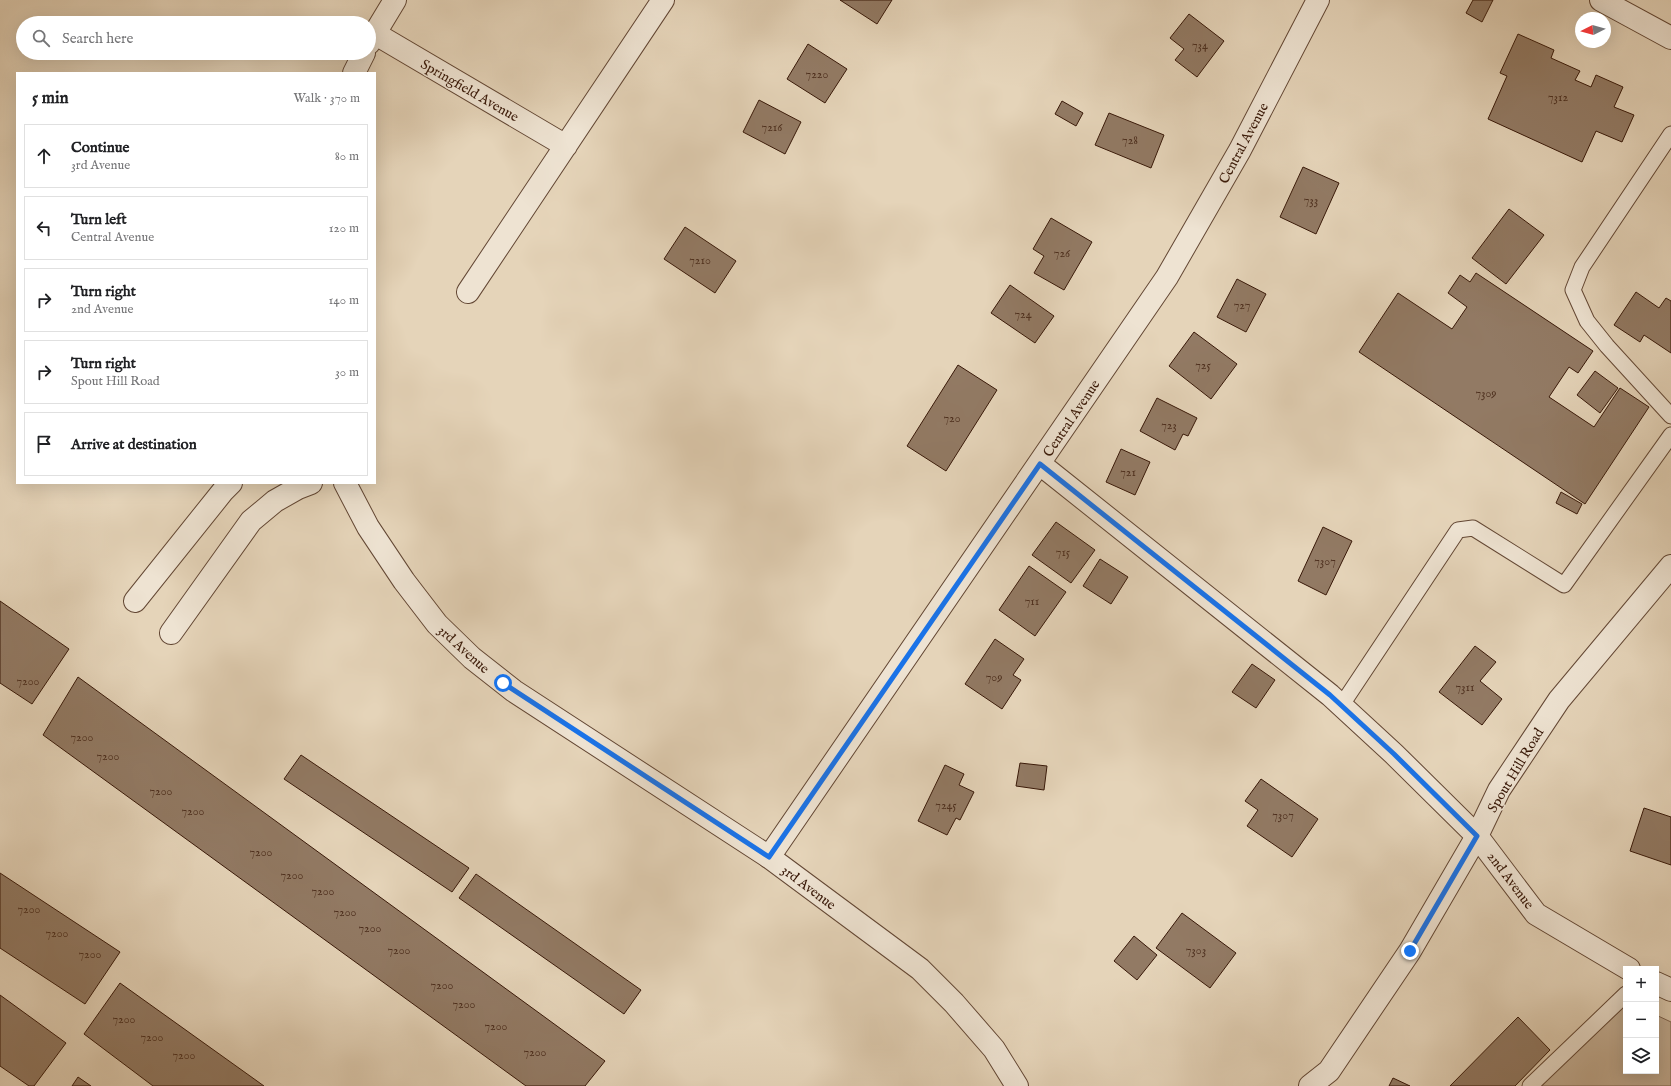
<!DOCTYPE html>
<html lang="en">
<head>
<meta charset="utf-8">
<style>
	body { margin:0; font-family:"IM FELL English",serif; background:#f6f6f6; color:#202124 }
	.controls { position:absolute; right:12px; bottom:12px; display:grid; overflow:hidden; border-radius:0px; box-shadow:0 4px 16px #0002 }
	.controls button { width:36px; height:36px; display:grid; place-items:center; padding:0; border:0; border-bottom:1px solid #e0e0e0; background:#fff; color:#202124; font:20px sans-serif }
	.compass { position:absolute; left:1575px; top:12px; width:36px; height:36px; border-radius:50%; background:#fff; box-shadow:0 4px 16px #0002; rotate:264deg }
	.stop { position:absolute; width:12px; height:12px; margin:-9px; border:3px solid #1a73e8; border-radius:50%; background:#fff }
	.stop.end { background:#1a73e8; border-color:#fff; box-shadow:0 1px 4px #0008 }
	.list { margin:0; padding:0; list-style:none }
	h2 { display:flex; justify-content:space-between; align-items:center; height:52px; margin:0; padding:0 16px; font-size:17px }
	h2 small { font-size:13px; font-weight:400; color:#757577 }
	.list li { display:grid; grid-template-columns:26px 1fr auto; gap:12px; align-items:center; box-sizing:border-box; height:64px; margin:0 8px 8px; padding:0 8px; border:1px solid #e0e0e0; border-radius:0px }
	.list b { display:block; font-size:15px; white-space:nowrap }
	.list p { margin:0; font-size:13px; white-space:nowrap; color:#757577 }
	.list em { font-size:13px; font-style:normal; color:#757577 }
	.icon { flex:none; width:22px; height:22px; fill:none; stroke:currentColor; stroke-width:2; stroke-linecap:round; stroke-linejoin:round }
	.map { position:relative; flex:none; width:1671px; height:1086px; overflow:hidden }
	.search { position:absolute; background:#fff; box-shadow:0 4px 16px #0002; left:16px; top:16px; width:360px; height:44px; display:flex; align-items:center; gap:10px; box-sizing:border-box; padding:0 14px; border-radius:22px; color:#757577; font-size:15px }
	.panel { position:absolute; background:#fff; box-shadow:0 4px 16px #0002; left:16px; top:72px; width:360px; height:412px; border-radius:0px }
	.map>svg:first-child { display:block }
	.green { fill:#c8b49b; stroke:#806652 }
	.building { fill:#927a64; stroke:#381808 }
	.lines { fill:none; stroke-linecap:round; stroke-linejoin:round }
	.service-casing { stroke:#634734; stroke-width:17 }
	.minor-casing { stroke:#634734; stroke-width:24 }
	.tertiary-casing { stroke:#634734; stroke-width:24 }
	.service { stroke:#eee3d2; stroke-width:15 }
	.minor { stroke:#eee3d2; stroke-width:22 }
	.tertiary { stroke:#eee3d2; stroke-width:22 }
	.route { stroke:#1a73e8; stroke-width:5 }
	.labels { text-anchor:middle; stroke-width:3; stroke-linejoin:round; paint-order:stroke }
	.number-label { font-size:12px; fill:#4e301f }
	.street-label { font-size:14px; fill:#381808; stroke:#eee3d2 }
</style>
</head>
<body>
<div class="map">
<svg width="1671" height="1086" viewBox="0 0 1671 1086">
	<rect width="100%" height="100%" fill="#e5d4b9"/>
	<filter id="stains"><feTurbulence type="fractalNoise" baseFrequency=".005" numOctaves="4"/><feColorMatrix values="0 0 0 0 .2 0 0 0 0 .09 0 0 0 0 .02 0 0 0 .5 -.17"/></filter>
	<radialGradient id="worn" r=".72"><stop offset=".6" stop-color="#630" stop-opacity="0"/><stop offset="1" stop-color="#630" stop-opacity=".3"/></radialGradient>
	<path class="green" d="M1626,1001V1071H1656V1015L1671,1022V1086H1528Z"/>
	<path class="building" d="M840,0H892L877,24Z
		M1473,0H1493L1482,22L1466,13Z
		M1189,14L1224,41L1197,77L1175,60L1184,49L1170,38Z
		M1518,34L1554,50L1551,58L1580,71L1575,80L1591,87L1596,75L1623,87L1614,107L1634,115L1622,142L1596,131L1582,162L1488,119L1507,76L1500,73Z
		M808,44L847,69L825,103L787,79Z
		M759,100L801,122L785,154L743,132Z
		M1062,101L1083,113L1076,126L1055,114Z
		M1109,113L1164,135L1151,168L1095,145Z
		M1303,167L1339,183L1316,234L1280,217Z
		M1509,209L1544,235L1506,284L1472,258Z
		M1051,218L1092,242L1064,290L1034,273L1044,256L1033,249Z
		M685,227L736,261L715,293L664,259Z
		M1476,273L1593,351L1578,373L1569,367L1549,397L1594,427L1620,388L1649,407L1585,504L1359,352L1398,293L1452,329L1467,307L1448,293L1460,275L1470,282Z
		M1237,279L1266,294L1246,332L1217,317Z
		M1010,285L1054,316L1035,343L991,313Z
		M1636,292L1659,308L1666,298L1671,301V353L1644,335L1640,342L1614,325Z
		M1194,332L1237,364L1211,399L1169,366Z
		M958,365L997,390L946,471L907,446Z
		M1595,371L1618,388L1600,413L1577,395Z
		M1157,398L1197,418L1188,436L1183,434L1175,450L1140,431Z
		M1121,449L1150,462L1135,495L1106,482Z
		M1561,492L1582,504L1577,514L1556,503Z
		M1056,522L1095,550L1071,583L1032,555Z
		M1323,527L1352,541L1326,595L1298,581Z
		M1100,559L1128,577L1111,604L1083,586Z
		M1029,566L1066,592L1035,636L999,610Z
		M0,601L69,649L32,704L0,683Z
		M995,639L1024,659L1013,675L1021,680L1002,709L965,684Z
		M1475,646L1496,662L1480,681L1502,699L1482,725L1439,692Z
		M1252,664L1275,680L1256,708L1232,692Z
		M78,677L605,1061L585,1086H526L43,735Z
		M301,755L469,868L452,892L284,779Z
		M1020,763L1047,766L1044,790L1016,786Z
		M945,765L964,774L959,785L974,792L960,820L956,818L947,835L918,821Z
		M1261,779L1318,819L1292,857L1247,826L1258,810L1245,801Z
		M1644,808L1671,817V865L1630,851Z
		M0,873L120,952L85,1004L0,948Z
		M476,874L641,990L624,1014L459,898Z
		M1182,913L1236,953L1210,988L1156,948Z
		M1134,936L1157,955L1137,980L1114,961Z
		M120,983L264,1086H153L84,1034Z
		M0,995L66,1043L34,1086H29L0,1066Z
		M1518,1017L1550,1050L1515,1086H1450Z
		M78,1077L91,1086H72Z
		M1393,1078L1410,1086H1389Z"/>
	<g class="lines">
		<defs>
			<path id="service" d="M1671,134L1582,267L1573,290L1587,321L1607,346L1671,416
				M1341,706L1458,530L1473,528L1564,585L1671,435
				M1530,1086L1626,994"/>
			<path id="minor" d="M1601,0L1671,38
				M374,33L566,146
				M468,292L663,0
				M1040,464L1330,695L1394,754L1477,836L1536,914L1629,969
				M135,601L223,491L231,483
				M171,633L251,521L275,501L298,488L311,483
				M769,857L1167,277L1240,150L1318,0
				M1656,983L1671,990"/>
			<path id="tertiary" d="M369,43L395,0
				M354,73L364,53
				M345,483L368,527L404,581L437,624L472,658L514,691L769,857L920,969L954,1003L994,1049L1017,1086
				M1310,1086L1329,1071L1410,951L1477,836L1499,790L1559,700L1671,566"/>
		</defs>
		<use href="#service" class="service-casing"/>
		<use href="#minor" class="minor-casing"/>
		<use href="#tertiary" class="tertiary-casing"/>
		<use href="#service" class="service"/>
		<use href="#minor" class="minor"/>
		<use href="#tertiary" class="tertiary"/>
	</g>
	<g class="lines">
		<path class="route" d="M503,683L769,857L1040,464L1330,695L1394,754L1477,836L1410,951"/>
	</g>
	<g class="labels">
		<g class="number-label">
			<text x="1200" y="49">734</text>
			<text x="817" y="78">7220</text>
			<text x="1558" y="101">7312</text>
			<text x="772" y="131">7216</text>
			<text x="1130" y="144">728</text>
			<text x="1311" y="204">733</text>
			<text x="1062" y="257">726</text>
			<text x="700" y="264">7210</text>
			<text x="1242" y="309">727</text>
			<text x="1023" y="318">724</text>
			<text x="1203" y="369">725</text>
			<text x="1486" y="397">7309</text>
			<text x="952" y="422">720</text>
			<text x="1169" y="429">723</text>
			<text x="1128" y="476">721</text>
			<text x="1063" y="556">715</text>
			<text x="1325" y="565">7307</text>
			<text x="1032" y="605">711</text>
			<text x="994" y="681">709</text>
			<text x="28" y="685">7200</text>
			<text x="1465" y="691">7311</text>
			<text x="82" y="741">7200</text>
			<text x="108" y="760">7200</text>
			<text x="161" y="795">7200</text>
			<text x="946" y="809">7245</text>
			<text x="193" y="815">7200</text>
			<text x="1283" y="819">7307</text>
			<text x="261" y="856">7200</text>
			<text x="292" y="879">7200</text>
			<text x="323" y="895">7200</text>
			<text x="29" y="913">7200</text>
			<text x="345" y="916">7200</text>
			<text x="370" y="932">7200</text>
			<text x="57" y="937">7200</text>
			<text x="399" y="954">7200</text>
			<text x="1196" y="954">7303</text>
			<text x="90" y="958">7200</text>
			<text x="442" y="989">7200</text>
			<text x="464" y="1008">7200</text>
			<text x="124" y="1023">7200</text>
			<text x="496" y="1030">7200</text>
			<text x="152" y="1041">7200</text>
			<text x="535" y="1056">7200</text>
			<text x="184" y="1059">7200</text>
		</g>
		<g class="street-label">
			<text transform="translate(470 90) rotate(30)" y="5">Springfield Avenue</text>
			<text transform="translate(1243 143) rotate(-62)" y="5">Central Avenue</text>
			<text transform="translate(1071 418) rotate(-56)" y="5">Central Avenue</text>
			<text transform="translate(464 649) rotate(42)" y="5">3rd Avenue</text>
			<text transform="translate(1515 770) rotate(-59)" y="5">Spout Hill Road</text>
			<text transform="translate(1511 880) rotate(53)" y="5">2nd Avenue</text>
			<text transform="translate(809 887) rotate(37)" y="5">3rd Avenue</text>
		</g>
	</g>
	<rect width="100%" height="100%" filter="url(#stains)"/>
	<rect width="100%" height="100%" fill="url(#worn)"/>
</svg>
<div class="controls">
<button>+</button>
<button>−</button>
<button><svg class="icon" aria-label="layers" viewBox="0 0 24 24"><path d="M12 4l9 5-9 5-9-5zM3 14l9 5 9-5"/></svg></button>
</div>
<svg class="compass" viewBox="-18 -18 36 36"><path d="M0-13l5 13h-10z" fill="#e53935"/><path d="M0 13l5-13h-10z" fill="#757577"/></svg>
<div class="stop" style="left:503px;top:683px"></div>
<div class="stop end" style="left:1410px;top:951px"></div>
<div class="search"><svg class="icon" aria-label="search" viewBox="0 0 24 24"><circle cx="10" cy="10" r="6"/><path d="M15 15l6 6"/></svg>Search here</div>
<section class="panel">
<h2>5 min<small>Walk · 370 m</small></h2>
<ul class="list">
<li><svg class="icon" aria-label="ahead" viewBox="0 0 24 24"><path d="M12 20V5M6 11l6-6 6 6"/></svg><div><b>Continue</b><p>3rd Avenue</p></div><em>80 m</em></li>
<li><svg class="icon" aria-label="left" viewBox="0 0 24 24"><path d="M17 20v-9H6M10 6l-5 5 5 5"/></svg><div><b>Turn left</b><p>Central Avenue</p></div><em>120 m</em></li>
<li><svg class="icon" aria-label="right" viewBox="0 0 24 24"><path d="M7 20v-9h11M14 6l5 5-5 5"/></svg><div><b>Turn right</b><p>2nd Avenue</p></div><em>140 m</em></li>
<li><svg class="icon" aria-label="right" viewBox="0 0 24 24"><path d="M7 20v-9h11M14 6l5 5-5 5"/></svg><div><b>Turn right</b><p>Spout Hill Road</p></div><em>30 m</em></li>
<li><svg class="icon" aria-label="arrive" viewBox="0 0 24 24"><path d="M6 21V4h12l-3 4 3 4H6"/></svg><div><b>Arrive at destination</b></div></li>
</ul>
</section>
</div>
</body>
</html>
